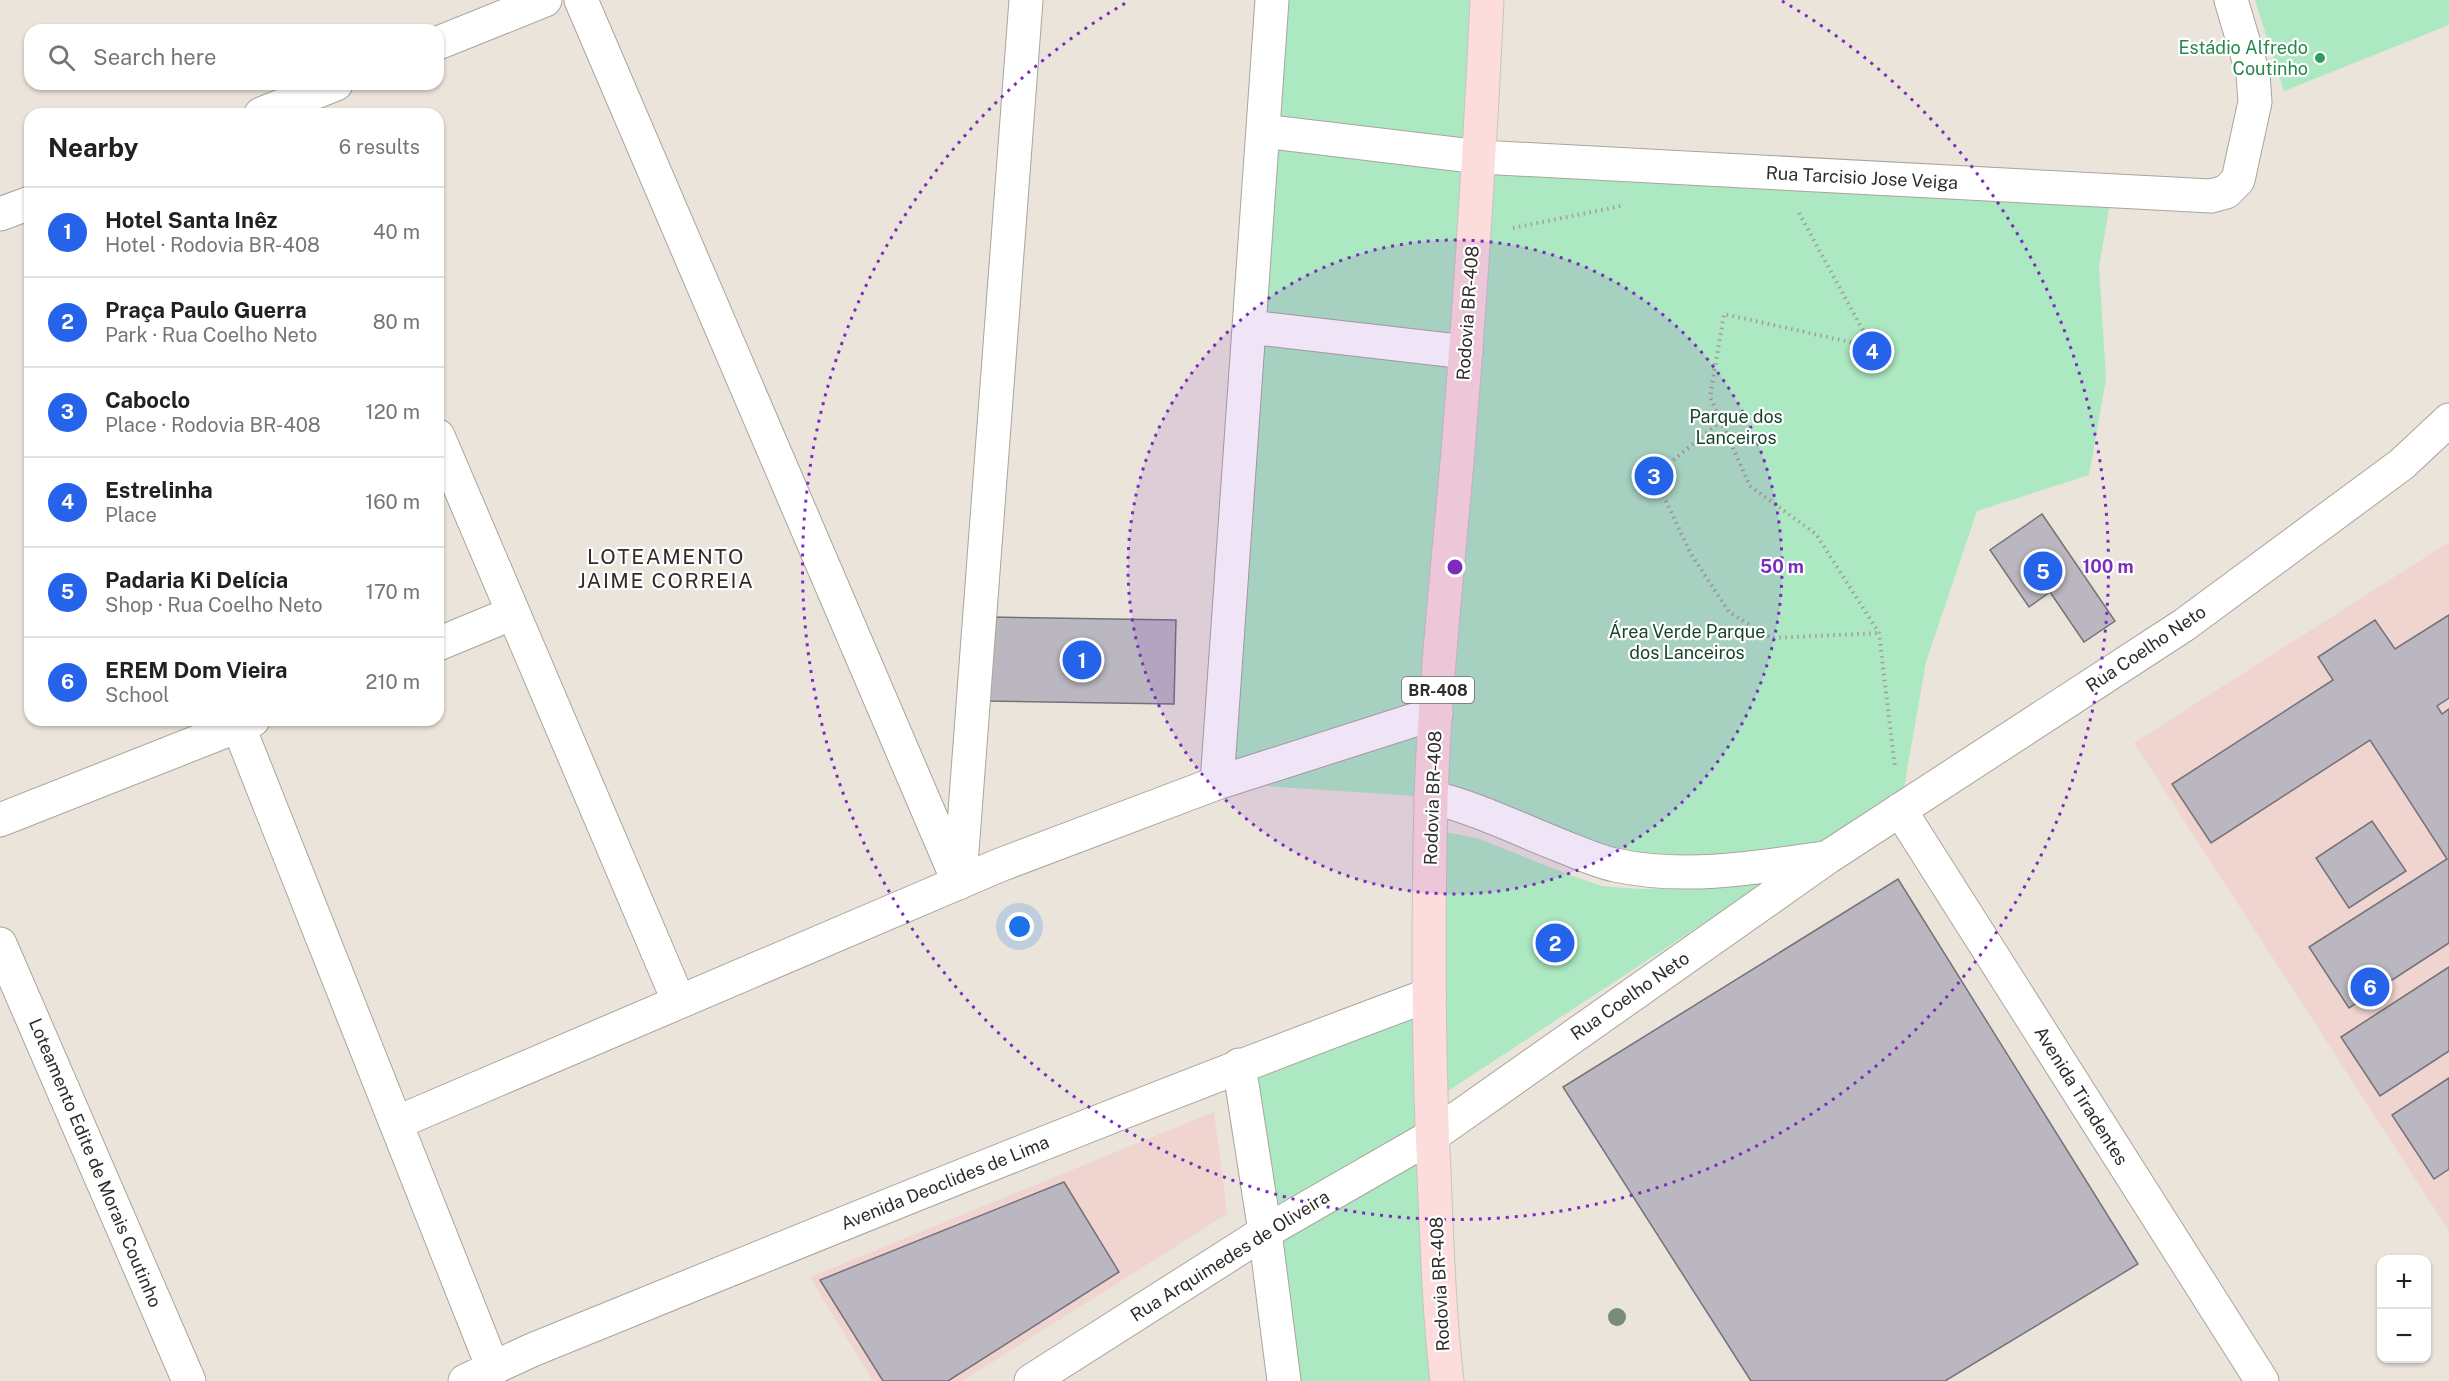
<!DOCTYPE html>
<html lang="en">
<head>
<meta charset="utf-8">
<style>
	body { margin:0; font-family:"Public Sans",sans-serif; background:#f6f6f6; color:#202124 }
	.controls { position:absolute; right:18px; bottom:18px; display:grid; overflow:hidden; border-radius:12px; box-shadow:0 2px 4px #0004 }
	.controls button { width:54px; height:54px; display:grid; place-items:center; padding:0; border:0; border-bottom:2px solid #e0e0e0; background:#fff; color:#202124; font:30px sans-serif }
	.you { position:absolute; left:1020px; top:927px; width:21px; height:21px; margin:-15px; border:4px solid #fff; border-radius:50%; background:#1a73e8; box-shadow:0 0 0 9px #1a73e833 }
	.badge { display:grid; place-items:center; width:39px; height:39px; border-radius:50%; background:#2563eb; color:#fff; font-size:20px; font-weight:700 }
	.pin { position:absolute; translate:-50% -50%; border:3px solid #fff; box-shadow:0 2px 6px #0006 }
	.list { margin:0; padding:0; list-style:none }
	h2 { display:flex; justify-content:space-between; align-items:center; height:78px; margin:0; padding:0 24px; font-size:26px }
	h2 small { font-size:20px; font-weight:400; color:#757577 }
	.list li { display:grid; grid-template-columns:39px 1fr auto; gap:18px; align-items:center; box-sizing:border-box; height:90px; padding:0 24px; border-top:2px solid #e0e0e0 }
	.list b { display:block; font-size:22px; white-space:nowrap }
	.list p { margin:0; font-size:20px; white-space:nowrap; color:#757577 }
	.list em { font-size:20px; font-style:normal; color:#757577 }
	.icon { flex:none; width:33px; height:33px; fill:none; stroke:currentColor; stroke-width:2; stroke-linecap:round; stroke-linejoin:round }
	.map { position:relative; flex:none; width:2449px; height:1381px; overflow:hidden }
	.search { position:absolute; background:#fff; box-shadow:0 2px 4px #0004; left:24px; top:24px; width:420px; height:66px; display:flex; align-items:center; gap:15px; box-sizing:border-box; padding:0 21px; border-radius:18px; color:#757577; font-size:22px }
	.panel { position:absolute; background:#fff; box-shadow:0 2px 4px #0004; left:24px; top:108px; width:420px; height:618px; border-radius:18px }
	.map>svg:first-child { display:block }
	.education { fill:#efd4d0 }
	.green { fill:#ace8c1 }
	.building { fill:#bbb7c0; stroke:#747179; stroke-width:1.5 }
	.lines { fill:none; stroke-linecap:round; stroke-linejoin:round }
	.minor-casing { stroke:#aaa59c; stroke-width:35 }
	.tertiary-casing { stroke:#aaa59c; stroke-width:35 }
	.primary-casing { stroke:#c5c4c3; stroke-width:35 }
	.path { stroke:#a39e97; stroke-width:4; stroke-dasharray:1.5 4.5; stroke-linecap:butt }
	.minor { stroke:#fff; stroke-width:33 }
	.tertiary { stroke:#fff; stroke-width:33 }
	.primary { stroke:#fddcdc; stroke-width:33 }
	.tree { fill:#768c7a }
	.ring { fill:none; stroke:#7b2cbf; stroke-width:3; stroke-dasharray:3 6 }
	.leisure-dot { fill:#2e9e5b; stroke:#fff; stroke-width:2 }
	.labels { text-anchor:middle; stroke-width:4.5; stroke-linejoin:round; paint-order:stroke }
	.shield { fill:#fff; stroke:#6d6b69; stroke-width:1.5 }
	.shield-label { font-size:16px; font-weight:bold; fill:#2f2c29 }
	.leisure-label { font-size:18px; fill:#27864d; stroke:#fff; text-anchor:end }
	.street-label { font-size:18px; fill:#2f2c29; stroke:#fff }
	.park-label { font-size:18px; fill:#17442b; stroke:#fff }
	.quarter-label { font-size:21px; letter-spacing:1.5px; fill:#2f2c29; stroke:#fff }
	.centre { fill:#7b2cbf; stroke:#fff; stroke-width:3 }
	.ring-label { font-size:18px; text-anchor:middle; font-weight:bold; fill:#7b2cbf; stroke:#fff; stroke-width:4.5; stroke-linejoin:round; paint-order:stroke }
</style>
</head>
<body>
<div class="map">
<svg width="2449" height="1381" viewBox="0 0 2449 1381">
	<rect width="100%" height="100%" fill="#eae4db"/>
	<path class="education" d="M2449,542V1231L2134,743Z
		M1214,1112L1227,1214L962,1381H873L810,1277Z"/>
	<path class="green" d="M1272,0H1487L1480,157L2112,191L2099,267L2106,379L2089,475L1977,511L1926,662L1900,810L1828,857L1658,871L1431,797L1217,783Z
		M2255,0H2449V25L2284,91Z
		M1436,830L1480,839L1567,874L1602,886L1639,889L1699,888L1777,875L1439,1097Z
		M1429,995L1447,1381H1284L1239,1065Z"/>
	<path class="building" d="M2042,514L2115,621L2084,642L2050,592L2029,607L1990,550Z
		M2449,615V698L2437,706L2442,714L2449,709V943L2349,1008L2309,947L2447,859L2370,740L2211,843L2172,784L2333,680L2318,657L2375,620L2395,649Z
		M989,617L1176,620L1174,704L987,701Z
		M2372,821L2406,871L2349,908L2316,858Z
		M1898,879L2138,1264L1945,1381H1751L1563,1087Z
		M2449,967V1051L2380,1096L2341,1037Z
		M2449,1078V1169L2434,1179L2392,1115Z
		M1064,1182L1119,1272L948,1381H883L820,1280Z"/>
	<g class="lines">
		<defs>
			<path id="minor" d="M581,0L959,883
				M438,43L545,0
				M261,114L336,84
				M1263,131L1480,157L2211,196L2226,192L2238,180L2255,102L2253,74L2231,0
				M0,214L30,203
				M1249,327L1466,352
				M438,436L679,1002
				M438,644L513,613
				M236,720L493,1368
				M1217,783L1272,0
				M1900,810L2262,1381
				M0,820L253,720
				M960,878L1026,0
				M0,944L189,1381
				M1239,1065L1265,1232L1284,1381
				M396,1123L1000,865L1217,783L1436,713
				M465,1381L532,1350C830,1229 1127,1107 1429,995
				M1031,1381L1265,1232L1432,1136"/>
			<path id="tertiary" d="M1431,797C1476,808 1516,828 1559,845C1577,852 1596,861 1615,865C1683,880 1755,868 1823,858
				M1432,1136L1828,857L2184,625L2402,464L2449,420"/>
			<path id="primary" d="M1447,1381C1439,1312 1437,1243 1434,1173C1428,1048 1428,923 1431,798C1435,682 1448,566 1458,451C1470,301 1480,151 1487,0"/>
		</defs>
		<use href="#minor" class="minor-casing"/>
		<use href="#tertiary" class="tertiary-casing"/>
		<use href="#primary" class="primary-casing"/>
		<path class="path" d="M1799,213L1872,347L1724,314L1710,397L1750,486L1816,534L1879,633L1895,768
			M1513,228L1621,206
			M1721,421L1654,476L1691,554L1729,612L1771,638L1879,633"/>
		<use href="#minor" class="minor"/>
		<use href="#tertiary" class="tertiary"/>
		<use href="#primary" class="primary"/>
	</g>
	<circle class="tree" cx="1617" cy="1317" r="9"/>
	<circle cx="1455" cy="567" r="327" fill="#7b2cbf" fill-opacity=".12"/>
	<g class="ring">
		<circle cx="1455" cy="567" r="327"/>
		<path d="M1782 1A653 653 0 1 1 1129 1"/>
	</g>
	<circle class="leisure-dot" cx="2320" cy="58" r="6"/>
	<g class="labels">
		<rect class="shield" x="1402" y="677" width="72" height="26" rx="4.5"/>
		<g class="shield-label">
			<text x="1438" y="696">BR-408</text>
		</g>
		<g class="leisure-label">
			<text x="2308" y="54">Estádio Alfredo<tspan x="2308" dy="21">Coutinho</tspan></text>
		</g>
		<g class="street-label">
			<text transform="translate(1862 178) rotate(3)" y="6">Rua Tarcisio Jose Veiga</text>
			<text transform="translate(1468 313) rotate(-86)" y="6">Rodovia BR-408</text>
			<text transform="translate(2146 649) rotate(-34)" y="6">Rua Coelho Neto</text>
			<text transform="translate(1433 798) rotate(-88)" y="6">Rodovia BR-408</text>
			<text transform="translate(1630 996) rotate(-35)" y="6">Rua Coelho Neto</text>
			<text transform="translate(2081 1096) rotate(58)" y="6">Avenida Tiradentes</text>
			<text transform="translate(95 1163) rotate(67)" y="6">Loteamento Edite de Morais Coutinho</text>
			<text transform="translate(945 1183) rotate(-22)" y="6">Avenida Deoclides de Lima</text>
			<text transform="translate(1230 1256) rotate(-32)" y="6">Rua Arquimedes de Oliveira</text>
			<text transform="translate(1440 1284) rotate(-93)" y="6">Rodovia BR-408</text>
		</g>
		<g class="park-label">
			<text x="1736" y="423">Parque dos<tspan x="1736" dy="21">Lanceiros</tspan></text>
			<text x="1687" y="638">Área Verde Parque<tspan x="1687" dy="21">dos Lanceiros</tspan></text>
		</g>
		<g class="quarter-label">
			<text x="666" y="564">LOTEAMENTO<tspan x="666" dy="24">JAIME CORREIA</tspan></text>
		</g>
	</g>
	<circle cx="1455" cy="567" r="9" class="centre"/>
	<g class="ring-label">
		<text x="1782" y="573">50 m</text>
		<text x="2108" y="573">100 m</text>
	</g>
</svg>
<div class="controls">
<button>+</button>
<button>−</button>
</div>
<div class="you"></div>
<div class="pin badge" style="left:1082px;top:660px">1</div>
<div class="pin badge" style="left:1555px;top:943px">2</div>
<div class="pin badge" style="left:1654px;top:476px">3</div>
<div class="pin badge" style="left:1872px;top:351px">4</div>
<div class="pin badge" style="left:2043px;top:571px">5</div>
<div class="pin badge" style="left:2370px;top:987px">6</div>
<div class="search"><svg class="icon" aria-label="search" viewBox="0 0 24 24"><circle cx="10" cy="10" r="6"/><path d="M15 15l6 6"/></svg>Search here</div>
<section class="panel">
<h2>Nearby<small>6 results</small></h2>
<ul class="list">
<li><span class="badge">1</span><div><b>Hotel Santa Inêz</b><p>Hotel · Rodovia BR-408</p></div><em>40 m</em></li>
<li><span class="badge">2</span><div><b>Praça Paulo Guerra</b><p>Park · Rua Coelho Neto</p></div><em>80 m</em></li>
<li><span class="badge">3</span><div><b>Caboclo</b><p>Place · Rodovia BR-408</p></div><em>120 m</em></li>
<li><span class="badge">4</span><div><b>Estrelinha</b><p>Place</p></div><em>160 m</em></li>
<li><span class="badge">5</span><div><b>Padaria Ki Delícia</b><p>Shop · Rua Coelho Neto</p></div><em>170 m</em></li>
<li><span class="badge">6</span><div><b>EREM Dom Vieira</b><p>School</p></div><em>210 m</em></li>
</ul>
</section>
</div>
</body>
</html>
